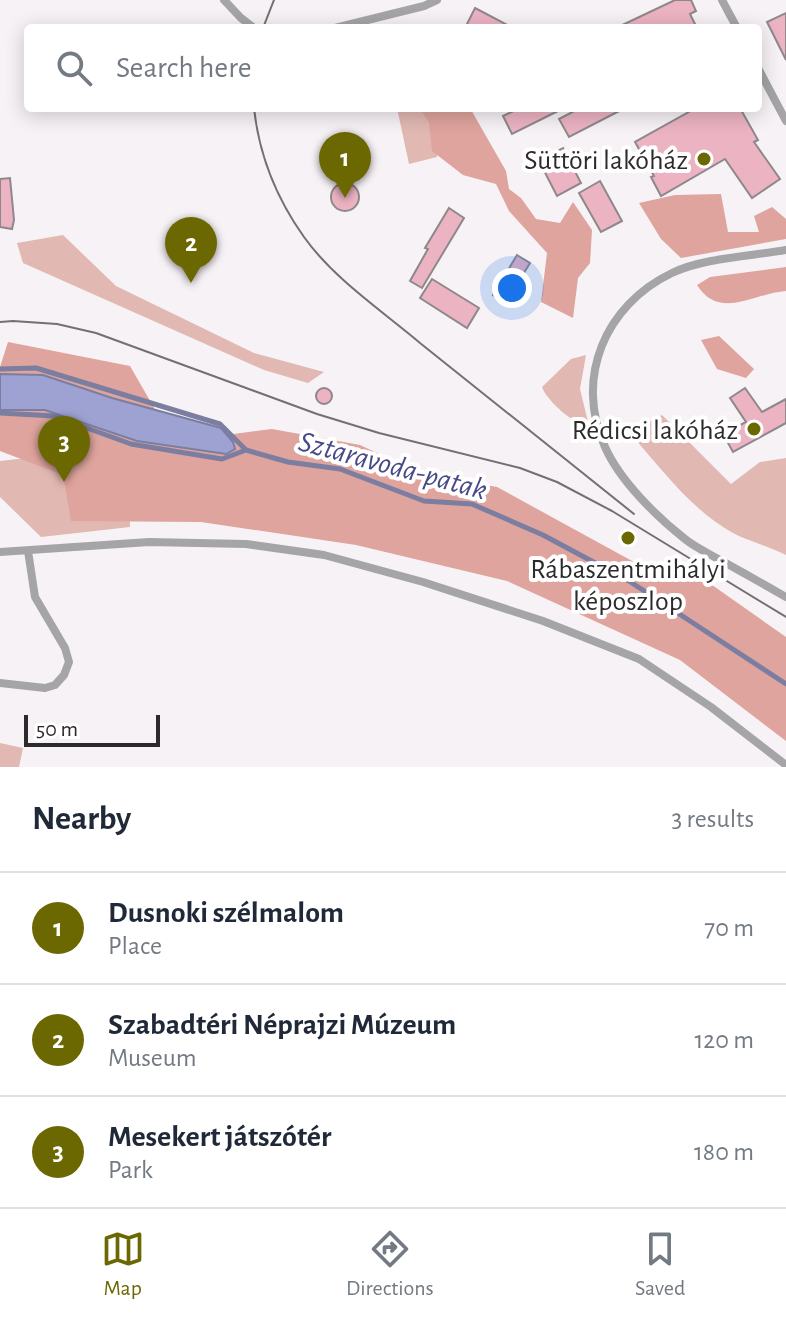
<!DOCTYPE html>
<html lang="en">
<head>
<meta charset="utf-8">
<style>
	body { margin:0; font-family:"Alegreya Sans",sans-serif; background:#f2f2f3; color:#1f2937 }
	.scale { position:absolute; left:24px; bottom:20px; width:136px; box-sizing:border-box; padding-left:8px; border:4px solid #2c2a2b; border-top:0; font-size:22px; line-height:28px; white-space:nowrap; color:#2c2a2b; -webkit-text-stroke:6px #fff; paint-order:stroke }
	.you { position:absolute; left:512px; top:288px; width:28px; height:28px; margin:-20px; border:6px solid #fff; border-radius:50%; background:#1a73e8; box-shadow:0 0 0 12px #1a73e833 }
	.badge { display:grid; place-items:center; width:52px; height:52px; border-radius:50%; background:#6b6801; color:#fff; font-size:26px; font-weight:700 }
	.pin { position:absolute; translate:-50% -66px; filter:drop-shadow(0 2px 4px #0008) }
	.pin::after { content:''; position:absolute; top:42px; width:28px; height:24px; background:inherit; clip-path:polygon(0 0,100% 0,50% 100%) }
	.list { margin:0; padding:0; list-style:none }
	h2 { display:flex; justify-content:space-between; align-items:center; height:104px; margin:0; padding:0 32px; font-size:34px }
	h2 small { font-size:26px; font-weight:400; color:#747a83 }
	.list li { display:grid; grid-template-columns:52px 1fr auto; gap:24px; align-items:center; box-sizing:border-box; height:112px; padding:0 32px; border-top:2px solid #e0e1e3 }
	.list b { display:block; font-size:30px; white-space:nowrap }
	.list p { margin:0; font-size:26px; white-space:nowrap; color:#747a83 }
	.list em { font-size:26px; font-style:normal; color:#747a83 }
	.icon { flex:none; width:44px; height:44px; fill:none; stroke:currentColor; stroke-width:2; stroke-linecap:round; stroke-linejoin:round }
	.map { position:relative; flex:none; width:786px; height:767px; overflow:hidden }
	.search { position:absolute; background:#fff; box-shadow:0 4px 20px #0003; left:24px; right:24px; top:24px; height:88px; display:flex; align-items:center; gap:20px; box-sizing:border-box; padding:0 28px; border-radius:8px; color:#747a83; font-size:30px }
	.sheet { height:440px; background:#fff }
	nav { display:flex; justify-content:space-around; align-items:center; box-sizing:border-box; height:112px; border-top:2px solid #e0e1e3; background:#fff; font-size:22px; color:#747a83 }
	nav a { display:grid; justify-items:center; gap:4px }
	nav .on { color:#6b6801 }
	.map>svg:first-child { display:block }
	.green { fill:#e1b8b2 }
	.forest { fill:#dea49d }
	.water { fill:#9da2d2; stroke:#7b7ea0; stroke-width:2 }
	.lines { fill:none; stroke-linecap:round; stroke-linejoin:round }
	.stream { stroke:#7b7ea0; stroke-width:5 }
	.building { fill:#ecb3c3; stroke:#8e888a; stroke-width:2 }
	.service { stroke:#a5a4a7; stroke-width:8 }
	.tram { stroke:#737072; stroke-width:2 }
	.poi-dot { fill:#6b6801; stroke:#fff; stroke-width:3 }
	.labels { text-anchor:middle; stroke-width:8; stroke-linejoin:round; paint-order:stroke }
	.poi-label { font-size:28px; fill:#2c2a2b; stroke:#fff; text-anchor:end }
	.water-label { font-size:30px; font-style:italic; fill:#484a87; stroke:#fff }
</style>
</head>
<body>
<div class="map">
<svg width="786" height="767" viewBox="0 0 786 767">
	<rect width="100%" height="100%" fill="#f7f2f6"/>
	<path class="green" d="M397,108H437L443,120L437,157L409,164Z
		M63,235L116,286L254,353L324,372L308,383L264,370L23,263L17,243Z
		M586,355L580,389L589,426C574,425 547,401 542,387L571,359Z
		M662,415L731,484L760,462L786,458V555C769,546 750,542 733,533C691,510 660,467 629,432Z
		M54,455L128,468L130,527L41,537L0,497V461Z
		M0,743L23,748L19,767H0Z"/>
	<path class="forest" d="M420,108H470L506,171L509,189L521,198L536,219L560,223L573,202L592,230L590,263L578,278L573,318L541,302L547,253L509,211L496,184L463,175L432,151L429,123Z
		M721,194L728,232H759L754,216L772,207L786,219V239L681,258L661,239L639,203L675,195Z
		M786,267V291C754,293 720,321 697,285L710,277Z
		M719,336L754,369L746,378L717,369L701,340Z
		M8,342L130,366L164,425L211,437L272,429L360,445L422,474L497,487L654,573L685,566L786,637V741L680,660L507,581L356,545L201,522L71,521L63,475L0,451V367Z"/>
	<path class="water" d="M0,374L43,375L112,398L221,428L233,442L235,449L226,454L137,441L45,410H0Z"/>
	<g class="lines">
		<path class="stream" d="M0,369L36,368L220,424L246,450
			M0,413L54,416L131,444L222,459L246,450L288,462L340,469L424,501L472,504L543,535L629,581L786,684"/>
	</g>
	<path class="building" d="M675,0H691L696,11L690,14L697,28H616Z
		M475,8L513,28H465Z
		M786,13V60L767,22Z
		M520,108H564L512,134L503,116Z
		M580,108H625L569,137L559,119Z
		M696,108H740L758,140L754,142L780,179L752,198L725,159L661,196L651,177L654,176L635,142Z
		M563,148L581,183L557,196L539,161Z
		M10,178L14,220L12,229L0,227V179Z
		M600,181L622,221L601,232L579,193Z
		M331 197a14 14 0 1 1 28 0a14 14 0 1 1-28 0Z
		M449,208L464,218L422,288L410,281L428,249L425,248Z
		M517,255L530,263L506,302L493,295Z
		M432,279L479,308L467,328L420,298Z
		M745,388L762,412L786,399V423L733,452L723,434L746,422L730,398Z
		M316 396a8 8 0 1 1 16 0a8 8 0 1 1-16 0Z"/>
	<g class="lines">
		<path class="service" d="M224,0L241,18L254,28
			M722,0L737,28
			M335,28L424,6L437,0
			M758,68L786,121
			M786,250C752,256 703,258 672,273C605,305 574,378 605,447C620,481 657,517 685,539C696,548 710,554 722,561C744,573 765,585 786,597
			M0,552L149,542L246,544L324,555L423,582L543,621L639,659L711,707L786,765
			M0,683L45,688L55,685L64,675L69,662L65,648L35,597L28,551"/>
		<path class="tram" d="M263,28L274,0
			M254,108C259,155 277,199 304,237C334,279 381,310 420,343C491,400 562,457 634,514
			M0,322L13,321L57,324L96,333L317,414L379,433L520,468L557,482L612,511L786,617"/>
	</g>
	<g class="poi-dot">
		<circle cx="704" cy="159" r="8"/>
		<circle cx="754" cy="429" r="8"/>
		<circle cx="628" cy="538" r="8"/>
	</g>
	<g class="labels">
		<g class="poi-label">
			<text x="688" y="169">Süttöri lakóház</text>
			<text x="738" y="439">Rédicsi lakóház</text>
			<text x="628" y="578" text-anchor="middle">Rábaszentmihályi<tspan x="628" dy="32">képoszlop</tspan></text>
		</g>
		<g class="water-label">
			<text transform="translate(393 465) rotate(15)" y="10">Sztaravoda-patak</text>
		</g>
	</g>
</svg>
<div class="scale">50 m</div>
<div class="you"></div>
<div class="pin badge" style="left:345px;top:198px">1</div>
<div class="pin badge" style="left:191px;top:283px">2</div>
<div class="pin badge" style="left:64px;top:482px">3</div>
<div class="search"><svg class="icon" aria-label="search" viewBox="0 0 24 24"><circle cx="10" cy="10" r="6"/><path d="M15 15l6 6"/></svg>Search here</div>
</div>
<section class="sheet">
<h2>Nearby<small>3 results</small></h2>
<ul class="list">
<li><span class="badge">1</span><div><b>Dusnoki szélmalom</b><p>Place</p></div><em>70 m</em></li>
<li><span class="badge">2</span><div><b>Szabadtéri Néprajzi Múzeum</b><p>Museum</p></div><em>120 m</em></li>
<li><span class="badge">3</span><div><b>Mesekert játszótér</b><p>Park</p></div><em>180 m</em></li>
</ul>
</section>
<nav>
<a class="on"><svg class="icon" aria-label="map" viewBox="0 0 24 24"><path d="M3 6l6-2 6 2 6-2v14l-6 2-6-2-6 2zM9 4v14M15 6v14"/></svg>Map</a>
<a><svg class="icon" aria-label="directions" viewBox="0 0 24 24"><path d="M12 3l9 9-9 9-9-9zM9 14v-3h6M13 9l2 2-2 2"/></svg>Directions</a>
<a><svg class="icon" aria-label="saved" viewBox="0 0 24 24"><path d="M7 4h10v16l-5-4-5 4z"/></svg>Saved</a>
</nav>
</body>
</html>
